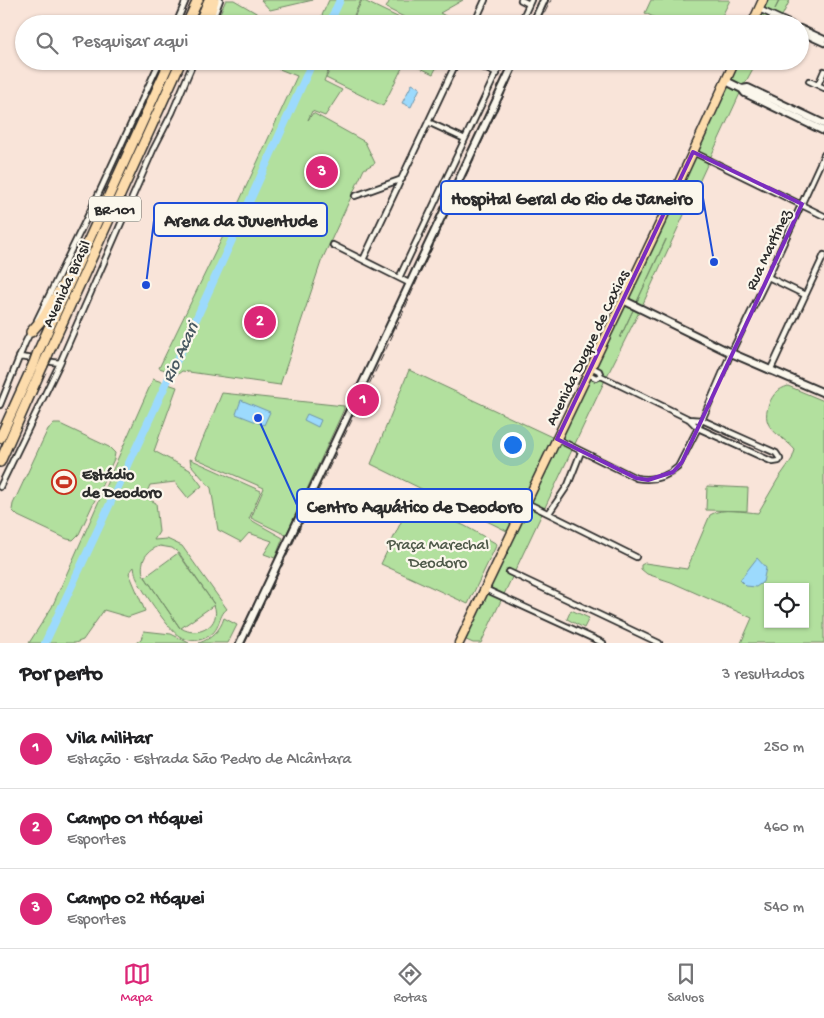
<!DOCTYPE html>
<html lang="pt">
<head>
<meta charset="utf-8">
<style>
	body { margin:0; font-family:"Gochi Hand",sans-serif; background:#f2f2f2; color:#202124 }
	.controls { position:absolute; right:15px; bottom:15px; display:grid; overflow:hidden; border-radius:0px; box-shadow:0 1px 4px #0004 }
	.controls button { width:45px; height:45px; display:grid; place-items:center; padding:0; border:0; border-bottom:1px solid #e0e0e0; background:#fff; color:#202124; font:25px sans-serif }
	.you { position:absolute; left:512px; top:444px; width:18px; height:18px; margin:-12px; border:4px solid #fff; border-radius:50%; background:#1a73e8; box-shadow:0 0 0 8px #1a73e833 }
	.badge { display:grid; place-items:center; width:32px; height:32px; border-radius:50%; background:#db2777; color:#fff; font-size:16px; font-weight:700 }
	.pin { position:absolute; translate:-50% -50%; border:2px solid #fff; box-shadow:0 1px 5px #0006 }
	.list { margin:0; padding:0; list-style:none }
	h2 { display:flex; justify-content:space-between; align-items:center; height:65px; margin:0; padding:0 20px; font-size:21px }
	h2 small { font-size:16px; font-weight:400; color:#757577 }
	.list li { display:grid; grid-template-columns:32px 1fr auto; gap:15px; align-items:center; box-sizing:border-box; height:80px; padding:0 20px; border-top:1px solid #e0e0e0 }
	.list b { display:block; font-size:19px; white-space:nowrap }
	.list p { margin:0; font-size:16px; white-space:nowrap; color:#757577 }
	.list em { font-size:16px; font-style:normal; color:#757577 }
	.icon { flex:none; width:28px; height:28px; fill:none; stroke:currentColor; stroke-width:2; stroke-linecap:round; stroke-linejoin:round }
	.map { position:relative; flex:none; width:824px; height:643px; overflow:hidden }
	.search { position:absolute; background:#fff; box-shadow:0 1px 4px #0004; left:15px; right:15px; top:15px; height:55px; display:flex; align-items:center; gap:12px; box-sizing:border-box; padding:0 18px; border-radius:28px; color:#757577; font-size:19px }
	.sheet { height:305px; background:#fff }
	nav { display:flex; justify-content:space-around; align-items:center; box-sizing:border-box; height:70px; border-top:1px solid #e0e0e0; background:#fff; font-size:14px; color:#757577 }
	nav a { display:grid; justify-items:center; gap:2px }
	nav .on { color:#db2777 }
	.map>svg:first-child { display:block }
	.green { fill:#b2e09e; stroke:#6e8664; fill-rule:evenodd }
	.water { fill:#9cdafd; stroke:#6f94a9 }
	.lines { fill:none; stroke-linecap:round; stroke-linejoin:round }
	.river { stroke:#9cdafd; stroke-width:8 }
	.street-casing { stroke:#2b2b2b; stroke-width:8 }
	.secondary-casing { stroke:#2b2b2b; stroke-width:10 }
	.primary-casing { stroke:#2b2b2b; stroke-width:11 }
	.highway-casing { stroke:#2b2b2b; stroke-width:12 }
	.street { stroke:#fbf7ec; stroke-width:4.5 }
	.secondary { stroke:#fbf7ec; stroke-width:6 }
	.primary { stroke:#fddcac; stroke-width:8 }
	.highway { stroke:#fddcac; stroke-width:9 }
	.rail { stroke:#2b2b2b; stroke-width:1; stroke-dasharray:8 4; stroke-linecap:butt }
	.highway-bridge-casing { stroke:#2b2b2b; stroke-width:12; stroke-linecap:butt }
	.highway-bridge { stroke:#fddcac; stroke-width:9 }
	.marked { fill:none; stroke:#7b2cbf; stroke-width:4; stroke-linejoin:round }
	.labels { text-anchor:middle; stroke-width:4.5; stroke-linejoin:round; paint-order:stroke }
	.shield { fill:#fbf7ec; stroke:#696865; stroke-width:1 }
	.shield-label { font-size:15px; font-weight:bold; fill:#2b2b2b }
	.street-label { font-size:16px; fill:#2b2b2b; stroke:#fbf7ec }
	.poi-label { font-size:16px; font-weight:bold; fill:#2b2b2b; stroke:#fbf7ec; text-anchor:start }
	.park-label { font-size:16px; fill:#4d5848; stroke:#fbf7ec }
	.water-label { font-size:18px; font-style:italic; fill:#475760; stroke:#fbf7ec }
	.leader { fill:none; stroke:#1d4ed8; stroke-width:2 }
	.callout-dot { fill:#1d4ed8; stroke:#fbf7ec; stroke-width:2 }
	.callout { fill:#fbf7ec; stroke:#1d4ed8; stroke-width:2 }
	.callout-label { font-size:18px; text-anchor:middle; font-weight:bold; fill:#2b2b2b }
</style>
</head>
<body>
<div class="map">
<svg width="824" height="643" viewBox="0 0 824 643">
	<rect width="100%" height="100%" fill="#f9e4d9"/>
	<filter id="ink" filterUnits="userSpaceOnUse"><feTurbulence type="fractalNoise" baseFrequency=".02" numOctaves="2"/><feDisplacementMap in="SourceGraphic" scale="10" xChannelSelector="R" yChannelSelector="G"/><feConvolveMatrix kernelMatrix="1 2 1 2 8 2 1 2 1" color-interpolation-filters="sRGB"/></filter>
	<g filter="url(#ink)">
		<path class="green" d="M226,0H234L275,24H215Z
			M261,0H313L270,10Z
			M329,0H361L350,24H318Z
			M362,0L412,24H351Z
			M390,0H463L440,13L460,24H418L386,8Z
			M651,0H730L718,24H668L645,13Z
			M764,0H779L775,9L780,0H790L778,24H753Z
			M259,61H332L324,81L342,90L325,116L312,111L308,120L313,113L365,142L375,163L364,169L321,262L280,385L182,371L178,374L159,368L228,226L297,76Z
			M334,61H389L402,68L383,106L326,78Z
			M414,61H440L433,74L412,64Z
			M735,61H757L742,89L641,308L606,378L481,643H473L462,638L509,532L371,464L409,370L556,439ZM666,239L620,338L666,240Z
			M153,379L177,387L154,451L190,470L202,486L188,498L175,482L150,485L145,497L156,503L159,532L154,540L167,539L182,546L227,609C217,616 222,631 205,638C197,642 187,641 179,636C169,630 144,593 138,581C135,576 135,571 134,567L129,573L145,611L128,617L104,610L83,640L75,643H29L52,607ZM160,546L172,548L179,553L214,604L178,553L145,577L180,628L143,574C140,560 147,550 160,546ZM214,605C222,625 198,639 181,628Z
			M788,386L824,401V643H741L752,618L671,582L647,574L641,569V565L645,563L687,569L710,515C722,507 744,512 758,513L778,479L792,459L795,450C782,434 759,430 769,404C773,394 778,389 788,386ZM768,587H805V624H768Z
			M222,393L344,406V409L286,535L251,518L264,488L195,458Z
			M54,424H60L109,447L115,453L114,459L79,534L73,540L67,539L18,516L12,510L13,504L48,429Z
			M190,459L261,491L249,519L283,538L275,558L264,554L272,541L249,533L241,542L218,530L211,488L191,465Z
			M707,486L748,488L747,511L706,510Z
			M411,501L465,526L497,544L468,604L381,564Z
			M571,610L589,618L584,628L567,619Z
			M224,618L237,625L228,643H199C211,639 220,631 224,618Z
			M144,631L171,634L189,643H136L141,639Z"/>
		<path class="water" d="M412,84L420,88L411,107L402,103Z
			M241,400L270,412L264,425L236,414Z
			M307,414L321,420L318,427L304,420Z
			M757,558L766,568L763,582L756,587L746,586L740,580Z"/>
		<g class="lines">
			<path class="river" d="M329,24L340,0
				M45,643L193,326L313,61"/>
			<defs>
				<path id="street" d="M521,0L529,4
					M759,9L791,24
					M771,19L781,24
					M176,24L186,0
					M211,24L220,0
					M474,24L485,0
					M520,24L531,0
					M800,28L824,39
					M800,32L824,43
					M470,61L497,74
					M809,81L824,88
					M818,85L824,71
					M428,122L465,139
					M693,152L824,216
					M355,196L402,179
					M333,245L409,283
					M363,260L457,61
					M768,277L805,295
					M399,278L502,61
					M37,320L98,195L160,61
					M19,357L35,359
					M45,361L60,363
					M591,367L599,371L601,376L689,419L698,428L773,462L779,461L780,459L776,453L702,420L689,419
					M770,371L824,255
					M588,374L596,378L601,376
					M0,405L25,343L31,331
					M557,439L636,478C652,481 666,478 678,467L702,420L731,353L768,277L824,155
					M0,487L60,363L153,150L172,113L194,61
					M527,503L636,557
					M549,513L568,485L581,452
					M509,572L659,643
					M485,589L603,643"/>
				<path id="secondary" d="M533,24L544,0
					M726,81L742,89L745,93L824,131
					M742,89L748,88L824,124
					M623,300L731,353L824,393
					M240,643L515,61"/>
				<path id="primary" d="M752,24L763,0
					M459,643L664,215L735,61"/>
				<path id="highway" d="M187,24L198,0
					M199,24L209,0
					M207,24L214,0
					M31,332L44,317L69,274
					M38,352L170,61
					M47,356L181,61
					M0,438L34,363
					M0,462L43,365"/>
			</defs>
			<use href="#street" class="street-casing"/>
			<use href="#secondary" class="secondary-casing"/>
			<use href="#primary" class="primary-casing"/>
			<use href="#highway" class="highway-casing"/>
			<use href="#street" class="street"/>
			<use href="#secondary" class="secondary"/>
			<use href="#primary" class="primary"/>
			<use href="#highway" class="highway"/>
			<path class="rail" d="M539,24L551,0
				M245,643L398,324L419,276L520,61"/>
			<defs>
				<path id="highway-bridge" d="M34,363L38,352
					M43,365L47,356"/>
			</defs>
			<use href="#highway-bridge" class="highway-bridge-casing"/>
			<use href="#highway-bridge" class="highway-bridge"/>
		</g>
	</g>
	<path class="marked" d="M693,152L802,204L682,462L673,472L648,480L636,478L557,439Z"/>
	<defs>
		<symbol id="stadium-ring" viewBox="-11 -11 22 22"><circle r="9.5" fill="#fbf7ec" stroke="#c8321e" stroke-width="1.5"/><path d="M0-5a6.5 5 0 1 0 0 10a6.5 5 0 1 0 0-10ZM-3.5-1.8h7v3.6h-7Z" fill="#c8321e"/></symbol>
	</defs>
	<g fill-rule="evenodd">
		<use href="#stadium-ring" x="50" y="468" width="28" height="28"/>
	</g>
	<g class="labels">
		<rect class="shield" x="89" y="196.5" width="52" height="25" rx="4"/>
		<g class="shield-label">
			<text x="115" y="214">BR-101</text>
		</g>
		<g class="street-label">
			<text transform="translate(767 249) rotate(-65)" y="6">Rua Martínez</text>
			<text transform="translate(65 283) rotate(-65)" y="6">Avenida Brasil</text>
			<text transform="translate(586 347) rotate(-64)" y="6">Avenida Duque de Caxias</text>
		</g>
		<g class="poi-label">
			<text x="82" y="479">Estádio<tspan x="82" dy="18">de Deodoro</tspan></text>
		</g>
		<g class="park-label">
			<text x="438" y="549">Praça Marechal<tspan x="438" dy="18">Deodoro</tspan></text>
		</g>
		<g class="water-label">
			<text transform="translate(179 352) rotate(-65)" y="6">Rio Acari</text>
		</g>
	</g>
	<path class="leader" d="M714 262L703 198M146 285L154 220M258 418L297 505"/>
	<g class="callout-dot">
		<circle cx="714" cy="262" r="5"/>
		<circle cx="146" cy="285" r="5"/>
		<circle cx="258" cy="418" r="5"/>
	</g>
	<g class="callout">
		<rect x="441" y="181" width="262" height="33" rx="5"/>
		<rect x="154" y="203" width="173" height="33" rx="5"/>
		<rect x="297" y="489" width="235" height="33" rx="5"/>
	</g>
	<g class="callout-label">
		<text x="572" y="204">Hospital Geral do Rio de Janeiro</text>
		<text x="241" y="226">Arena da Juventude</text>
		<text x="415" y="512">Centro Aquático de Deodoro</text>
	</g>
</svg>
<div class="controls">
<button><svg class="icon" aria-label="locate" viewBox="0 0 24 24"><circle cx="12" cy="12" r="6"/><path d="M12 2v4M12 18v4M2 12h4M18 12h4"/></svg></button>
</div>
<div class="you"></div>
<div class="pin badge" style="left:363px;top:400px">1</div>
<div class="pin badge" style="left:260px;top:322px">2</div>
<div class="pin badge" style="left:322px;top:172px">3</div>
<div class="search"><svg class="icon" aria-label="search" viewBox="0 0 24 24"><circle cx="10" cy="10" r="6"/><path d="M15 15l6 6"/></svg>Pesquisar aqui</div>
</div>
<section class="sheet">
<h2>Por perto<small>3 resultados</small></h2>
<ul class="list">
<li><span class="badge">1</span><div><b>Vila Militar</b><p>Estação · Estrada São Pedro de Alcântara</p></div><em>250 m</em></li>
<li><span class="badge">2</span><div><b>Campo 01 Hóquei</b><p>Esportes</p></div><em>460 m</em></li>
<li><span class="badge">3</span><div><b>Campo 02 Hóquei</b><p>Esportes</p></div><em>540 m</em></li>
</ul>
</section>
<nav>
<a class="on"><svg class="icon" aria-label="map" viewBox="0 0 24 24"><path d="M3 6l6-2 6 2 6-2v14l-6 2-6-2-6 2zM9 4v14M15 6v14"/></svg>Mapa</a>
<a><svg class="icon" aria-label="directions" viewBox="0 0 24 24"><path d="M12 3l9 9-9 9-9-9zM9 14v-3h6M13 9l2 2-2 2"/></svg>Rotas</a>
<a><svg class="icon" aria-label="saved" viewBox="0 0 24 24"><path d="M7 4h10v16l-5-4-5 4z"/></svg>Salvos</a>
</nav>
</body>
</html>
